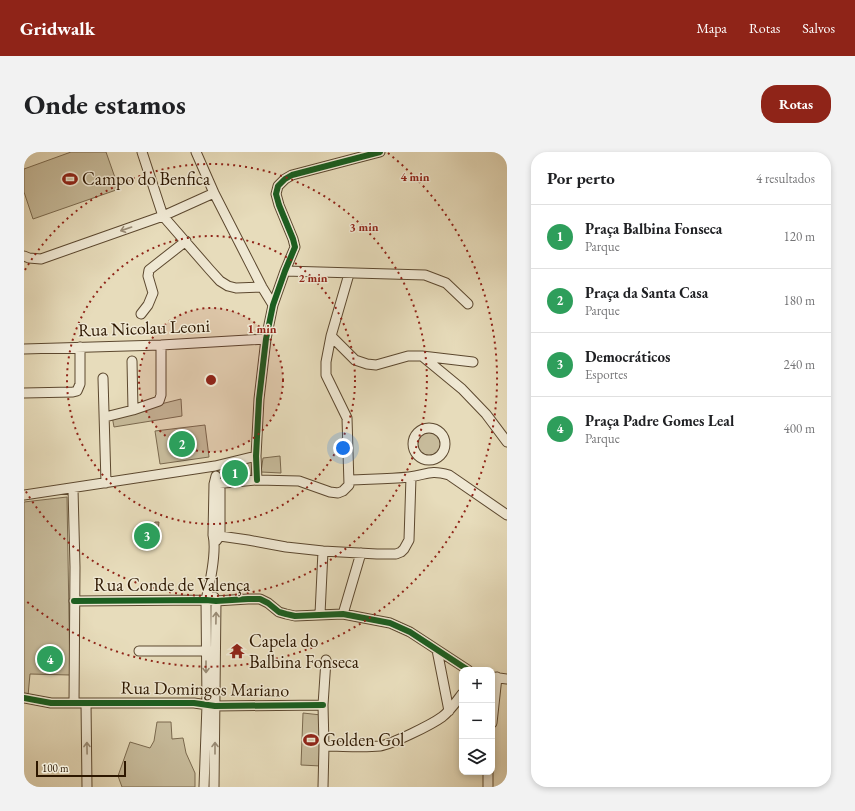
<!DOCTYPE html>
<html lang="pt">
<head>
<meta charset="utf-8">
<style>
	body { margin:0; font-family:"EB Garamond",serif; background:#f2f2f2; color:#202124 }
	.controls { position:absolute; right:12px; bottom:12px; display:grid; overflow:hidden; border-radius:8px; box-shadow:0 2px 6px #0003 }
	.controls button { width:36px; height:36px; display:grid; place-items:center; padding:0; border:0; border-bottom:1px solid #e0e0e0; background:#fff; color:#202124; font:20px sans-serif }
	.scale { position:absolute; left:12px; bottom:10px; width:90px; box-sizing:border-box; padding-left:4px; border:2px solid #2d1700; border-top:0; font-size:11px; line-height:14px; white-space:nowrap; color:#2d1700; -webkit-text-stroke:3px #efe8d3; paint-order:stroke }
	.you { position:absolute; left:319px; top:296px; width:14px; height:14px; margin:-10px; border:3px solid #fff; border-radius:50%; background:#1a73e8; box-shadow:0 0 0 6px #1a73e833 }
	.badge { display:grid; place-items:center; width:26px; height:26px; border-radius:50%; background:#8f2418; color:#fff; font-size:13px; font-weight:700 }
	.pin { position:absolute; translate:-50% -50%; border:2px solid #fff; box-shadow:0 1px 4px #0006 }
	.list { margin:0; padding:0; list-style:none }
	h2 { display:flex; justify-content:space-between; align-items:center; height:52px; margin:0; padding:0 16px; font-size:17px }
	h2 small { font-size:13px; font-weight:400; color:#757577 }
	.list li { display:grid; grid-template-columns:26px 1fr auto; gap:12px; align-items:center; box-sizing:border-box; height:64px; padding:0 16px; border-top:1px solid #e0e0e0 }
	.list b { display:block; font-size:15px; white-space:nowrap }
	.list p { margin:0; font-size:13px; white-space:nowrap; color:#757577 }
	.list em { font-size:13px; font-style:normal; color:#757577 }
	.icon { flex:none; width:22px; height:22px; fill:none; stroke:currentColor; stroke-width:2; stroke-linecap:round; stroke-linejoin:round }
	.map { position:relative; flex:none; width:483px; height:635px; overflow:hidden; border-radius:16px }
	header { display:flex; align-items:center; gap:24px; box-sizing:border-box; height:56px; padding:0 20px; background:#8f2418; color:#fff }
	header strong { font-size:19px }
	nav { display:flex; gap:22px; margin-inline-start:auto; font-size:14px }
	.intro { display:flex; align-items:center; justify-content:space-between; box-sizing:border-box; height:96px; padding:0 24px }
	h1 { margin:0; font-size:28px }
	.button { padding:10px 18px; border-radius:16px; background:#8f2418; color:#fff; font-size:14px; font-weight:700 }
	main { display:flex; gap:24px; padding:0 24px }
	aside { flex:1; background:#fff; border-radius:16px; box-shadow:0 2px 6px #0003 }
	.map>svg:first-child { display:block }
	.green { fill:#c7bb9b; stroke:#7a694e }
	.water { fill:#a8997b; stroke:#77654a }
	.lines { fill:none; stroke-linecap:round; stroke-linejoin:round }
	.minor-casing { stroke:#5c482f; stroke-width:11 }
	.minor { stroke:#efe8d3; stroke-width:9 }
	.cycleway-casing { stroke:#efe8d3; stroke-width:8 }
	.cycleway { stroke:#1b5e20; stroke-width:6 }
	.oneway { stroke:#988a74 }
	.ring { fill:none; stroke:#8f2418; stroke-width:2; stroke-dasharray:2 4 }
	.labels { text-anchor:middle; stroke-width:3; stroke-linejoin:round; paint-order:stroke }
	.poi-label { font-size:18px; fill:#2d1700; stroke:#efe8d3; text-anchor:start }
	.street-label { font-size:18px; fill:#2d1700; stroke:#efe8d3 }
	.centre { fill:#8f2418; stroke:#efe8d3; stroke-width:2 }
	.ring-label { font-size:12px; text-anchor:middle; font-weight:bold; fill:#8f2418; stroke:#efe8d3; stroke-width:3; stroke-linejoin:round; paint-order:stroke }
</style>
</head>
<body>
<header>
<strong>Gridwalk</strong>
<nav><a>Mapa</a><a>Rotas</a><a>Salvos</a></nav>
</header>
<div class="intro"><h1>Onde estamos</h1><a class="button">Rotas</a></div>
<main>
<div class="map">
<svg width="483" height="635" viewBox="0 0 483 635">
	<rect width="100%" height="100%" fill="#e7dcbb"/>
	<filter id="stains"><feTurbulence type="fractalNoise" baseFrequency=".005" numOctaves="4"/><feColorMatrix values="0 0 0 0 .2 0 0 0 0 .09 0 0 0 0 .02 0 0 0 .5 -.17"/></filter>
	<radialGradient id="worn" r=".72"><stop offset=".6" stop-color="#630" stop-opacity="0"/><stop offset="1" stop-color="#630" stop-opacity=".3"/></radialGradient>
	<path class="green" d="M47,0H82L95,37L9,67L0,40V17Z
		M157,247L158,264L90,275L88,264Z
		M181,273L185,305L136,312L131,279Z
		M393 292a12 12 0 1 1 24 0a12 12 0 1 1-24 0Z
		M256,304L257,321L237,320L239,306Z
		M229,307L227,324L195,329L194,317Z
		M43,345L46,523L6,522L4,544L0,543V350Z
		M279,561L297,563V614L277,613Z
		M133,570H147L148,587L159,586L162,601L171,621V635H98L94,624L106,590L126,596L130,589Z"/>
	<path class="water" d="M131,370H135L133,388L113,389L112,379L128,378Z"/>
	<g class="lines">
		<defs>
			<path id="minor" d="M118,0L139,64L186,118L196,129L204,134L212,136L238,135
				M172,0L190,41L238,135L249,153
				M0,104L5,106L17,107L139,64L190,41
				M261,119L401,123L422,131L444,152
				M117,162L124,153L129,141L124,124L125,118L162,89
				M307,184L331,208L343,212L352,213L384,204H398L438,237L462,262L483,290
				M0,197L137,193L242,187
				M398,204L449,210
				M108,209L109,258
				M79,226L82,331
				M0,241L49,240L53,239L56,232V195
				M81,265L109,258L135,249L137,243V193
				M389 292a16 16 0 1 1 32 0a16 16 0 1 1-32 0Z
				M233,328L232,304L235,247L242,187L249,153L261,119L271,95L269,87L255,53L252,42L254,34L261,27L268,23L356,0
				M326,328C345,327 365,327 385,325C403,323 405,317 425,323L483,363
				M190,332L233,328L275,329L306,340L314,341L319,339L325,333L323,266L302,223V210L307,184L325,122
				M49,337L51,415L50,551
				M0,343L191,314L232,304
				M189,383L224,388L262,395L299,399L353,402H372L377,400L380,397L385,388L387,325
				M192,389L196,384V337
				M190,445L192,449L190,635
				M50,449L182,448L192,449L224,447H236L244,451L255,460L262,462L271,464L319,462L366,471L386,480L444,518
				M296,462L299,399
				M319,462L337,401
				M413,498L425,559
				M115,499H188
				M468,525L483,527
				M0,546L27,551H170L191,554L299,553
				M62,551L63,635
				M468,571L473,525
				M300,594C319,594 338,596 356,594C368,592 407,573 418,565C426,559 432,550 438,542
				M180,635L183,553L182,448C186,431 193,400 189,383L190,332L192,324
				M299,635L300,594L299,553L302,508
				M464,635V620"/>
		</defs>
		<use href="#minor" class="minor-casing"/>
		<use href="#minor" class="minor"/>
		<defs>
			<path id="cycleway" d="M233,328L232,304L235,247L242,187L249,153L261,119L271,95L269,87L255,53L252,42L254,34L261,27L268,23L356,0
				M50,449L182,448L192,449L224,447H236L244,451L255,460L262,462L271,464L319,462L366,471L386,480L444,518
				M0,546L27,551H170L191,554L299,553"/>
		</defs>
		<use href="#cycleway" class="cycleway-casing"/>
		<use href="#cycleway" class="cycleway"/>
	</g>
	<defs><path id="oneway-shaft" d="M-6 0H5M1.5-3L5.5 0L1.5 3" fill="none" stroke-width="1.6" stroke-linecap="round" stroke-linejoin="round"/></defs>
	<g class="oneway">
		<use href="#oneway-shaft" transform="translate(102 77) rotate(161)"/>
		<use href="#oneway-shaft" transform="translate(192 466) rotate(-89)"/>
		<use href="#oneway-shaft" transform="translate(182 515) rotate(90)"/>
		<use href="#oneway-shaft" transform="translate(63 596) rotate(-91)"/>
		<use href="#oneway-shaft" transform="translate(191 596) rotate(-90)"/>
	</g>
	<circle cx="187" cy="228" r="72" fill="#8f2418" fill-opacity=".12"/>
	<g class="ring">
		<circle cx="187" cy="228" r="72"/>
		<circle cx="187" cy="228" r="144"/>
		<path d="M1 118A216 216 0 1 1 1 338"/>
		<path d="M364 1A288 288 0 1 1 2 449"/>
	</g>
	<defs>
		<symbol id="stadium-bare" viewBox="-9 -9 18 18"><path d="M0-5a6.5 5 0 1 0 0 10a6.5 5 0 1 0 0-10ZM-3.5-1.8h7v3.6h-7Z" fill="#8f2418" stroke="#efe8d3" stroke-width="2.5" paint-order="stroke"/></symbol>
		<symbol id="temple-bare" viewBox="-9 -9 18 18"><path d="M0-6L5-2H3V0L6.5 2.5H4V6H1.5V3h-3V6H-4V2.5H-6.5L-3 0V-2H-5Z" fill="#8f2418" stroke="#efe8d3" stroke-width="2.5" paint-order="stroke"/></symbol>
	</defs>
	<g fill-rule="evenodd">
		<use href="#stadium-bare" x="35" y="16" width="22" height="22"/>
		<use href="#temple-bare" x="202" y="488" width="22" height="22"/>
		<use href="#stadium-bare" x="276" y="577" width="22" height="22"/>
	</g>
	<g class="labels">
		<g class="poi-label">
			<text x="58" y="33">Campo do Benfica</text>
			<text x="225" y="495">Capela do<tspan x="225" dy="21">Balbina Fonseca</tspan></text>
			<text x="299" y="594">Golden Gol</text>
		</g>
		<g class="street-label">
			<text transform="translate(120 176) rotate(-2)" y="6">Rua Nicolau Leoni</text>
			<text x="148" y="439">Rua Conde de Valença</text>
			<text transform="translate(181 537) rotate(1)" y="6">Rua Domingos Mariano</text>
		</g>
	</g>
	<circle cx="187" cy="228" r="6" class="centre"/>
	<g class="ring-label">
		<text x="391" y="29">4 min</text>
		<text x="340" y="79">3 min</text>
		<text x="289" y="130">2 min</text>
		<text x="238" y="181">1 min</text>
	</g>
	<rect width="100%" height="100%" filter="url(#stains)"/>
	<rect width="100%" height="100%" fill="url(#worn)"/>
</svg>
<div class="controls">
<button>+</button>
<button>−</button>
<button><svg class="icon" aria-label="layers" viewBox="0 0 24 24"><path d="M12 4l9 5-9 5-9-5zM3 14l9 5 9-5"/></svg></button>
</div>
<div class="scale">100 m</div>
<div class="you"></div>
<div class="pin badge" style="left:211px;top:321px;background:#2e9e5b">1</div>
<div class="pin badge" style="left:158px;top:292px;background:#2e9e5b">2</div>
<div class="pin badge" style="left:123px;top:384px;background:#2e9e5b">3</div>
<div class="pin badge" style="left:26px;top:507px;background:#2e9e5b">4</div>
</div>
<aside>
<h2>Por perto<small>4 resultados</small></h2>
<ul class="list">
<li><span class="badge" style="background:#2e9e5b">1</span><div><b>Praça Balbina Fonseca</b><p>Parque</p></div><em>120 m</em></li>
<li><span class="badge" style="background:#2e9e5b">2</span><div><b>Praça da Santa Casa</b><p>Parque</p></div><em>180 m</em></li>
<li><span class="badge" style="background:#2e9e5b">3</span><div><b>Democráticos</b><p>Esportes</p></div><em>240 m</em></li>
<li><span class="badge" style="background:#2e9e5b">4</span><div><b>Praça Padre Gomes Leal</b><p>Parque</p></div><em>400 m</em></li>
</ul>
</aside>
</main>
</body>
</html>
